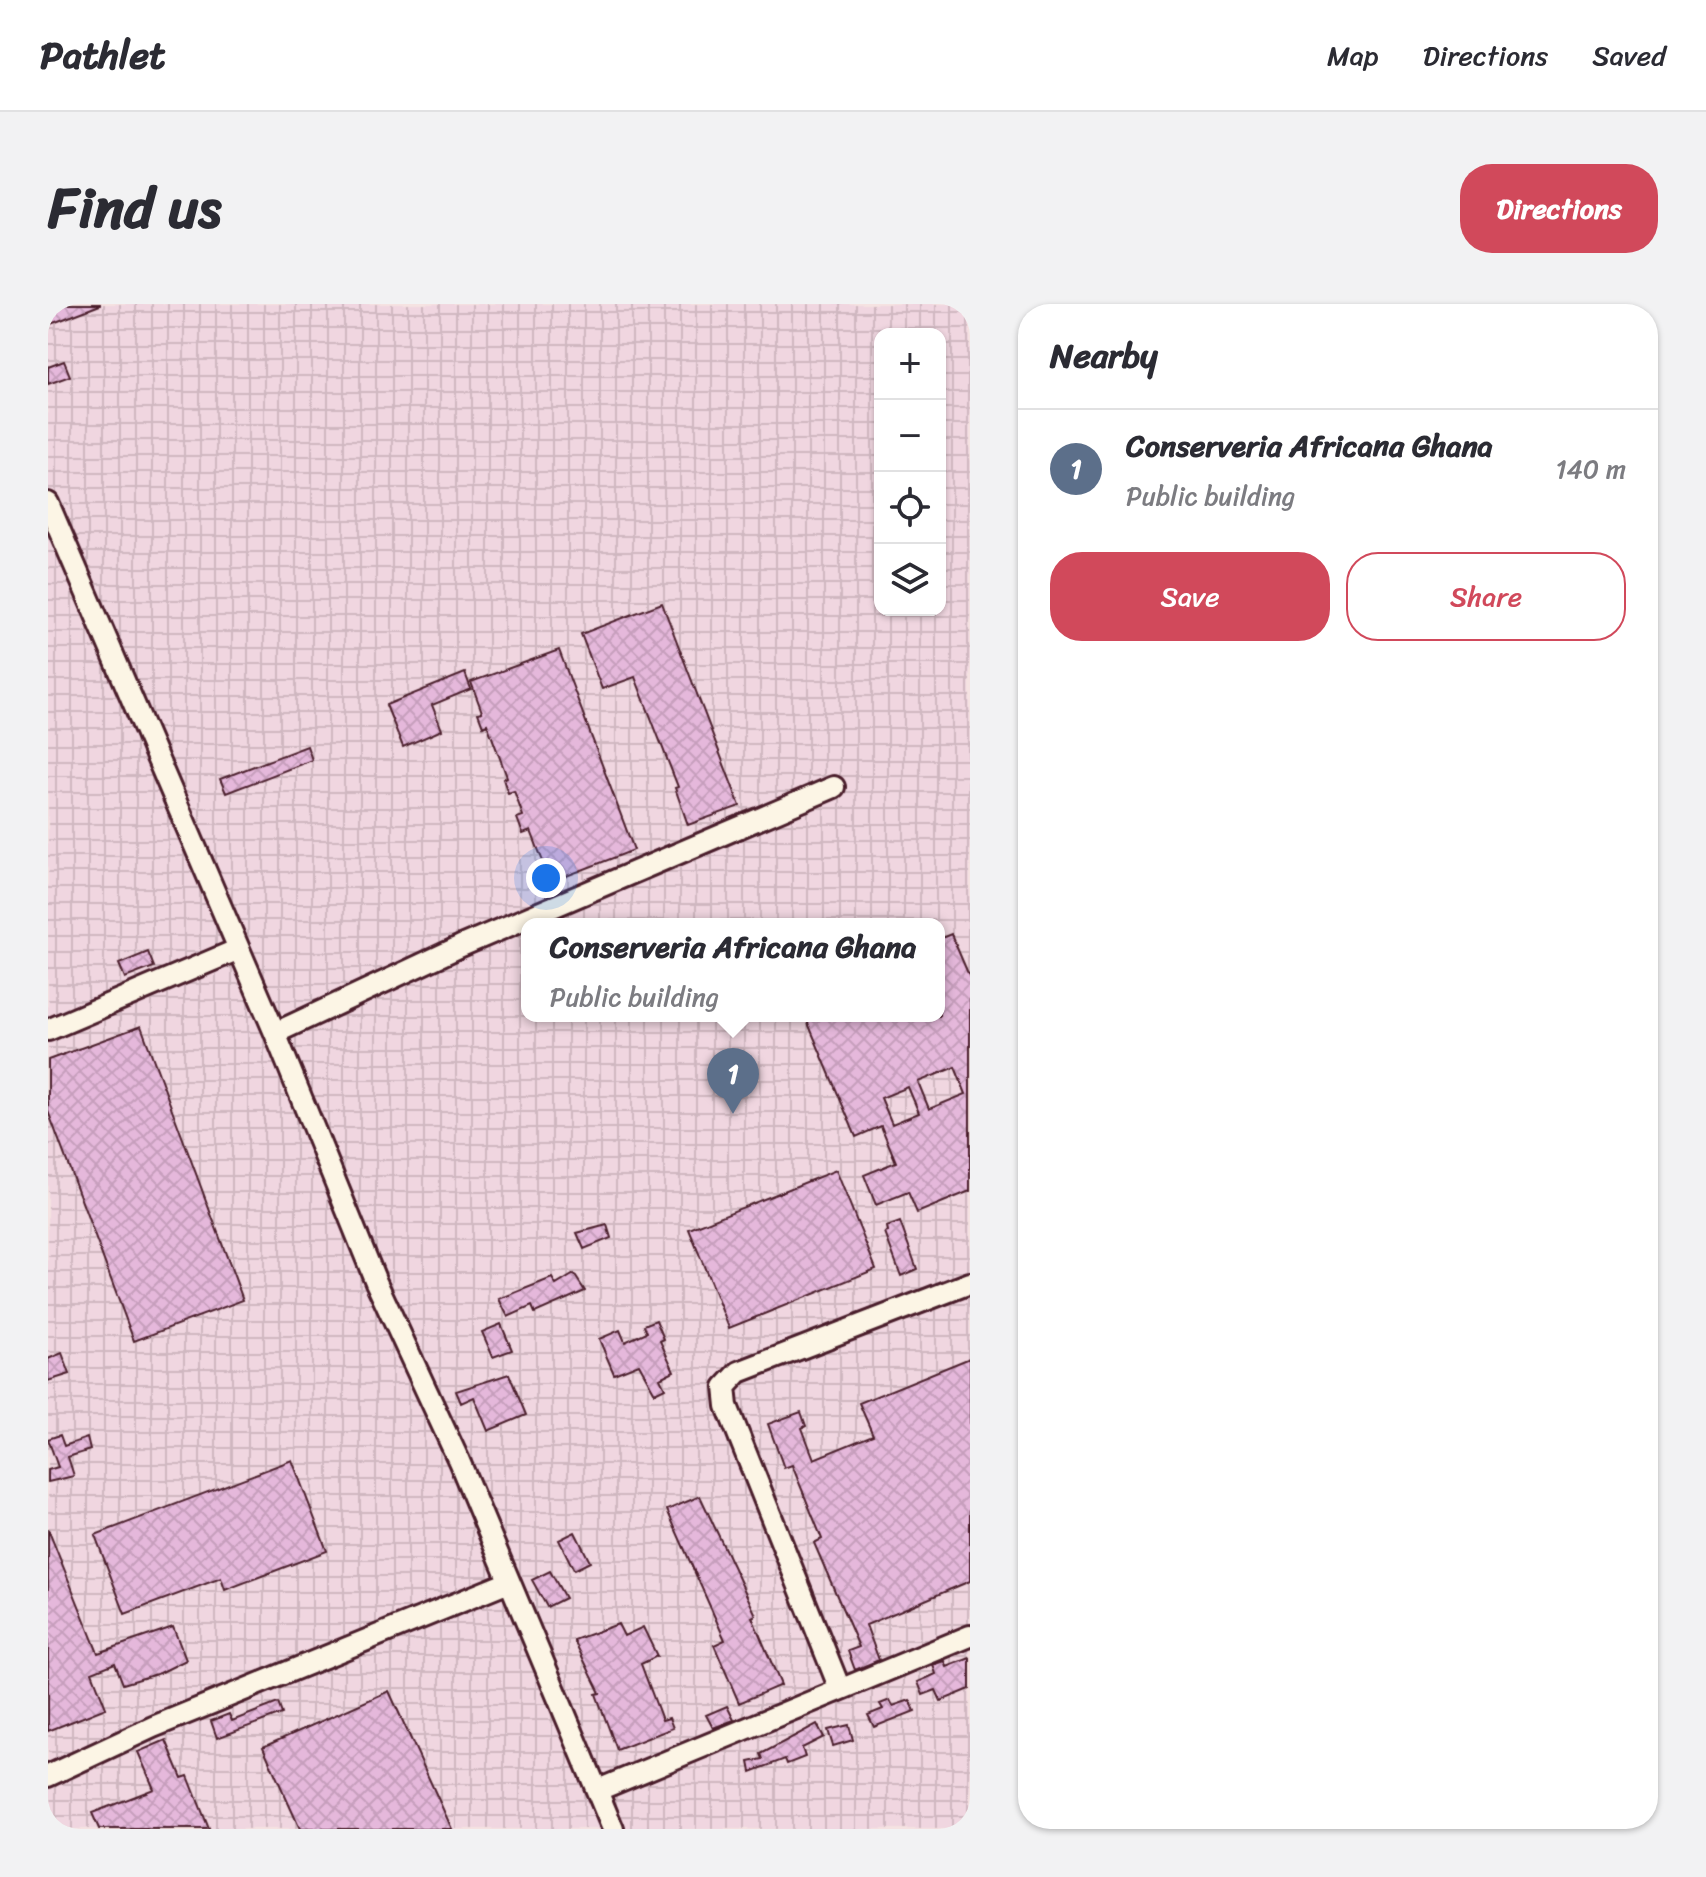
<!DOCTYPE html>
<html lang="en">
<head>
<meta charset="utf-8">
<style>
	body { margin:0; font-family:Sriracha,sans-serif; background:#f2f2f3; color:#2b2b33 }
	.controls { position:absolute; right:24px; top:24px; display:grid; overflow:hidden; border-radius:16px; box-shadow:0 2px 6px #0004 }
	.controls button { width:72px; height:72px; display:grid; place-items:center; padding:0; border:0; border-bottom:2px solid #e1e1e2; background:#fff; color:#2b2b33; font:40px sans-serif }
	.you { position:absolute; left:498px; top:574px; width:28px; height:28px; margin:-20px; border:6px solid #fff; border-radius:50%; background:#1a73e8; box-shadow:0 0 0 12px #1a73e833 }
	.badge { display:grid; place-items:center; width:52px; height:52px; border-radius:50%; background:#d1495b; color:#fff; font-size:26px; font-weight:700 }
	.pin { position:absolute; translate:-50% -66px; filter:drop-shadow(0 2px 4px #0008) }
	.pin::after { content:''; position:absolute; top:42px; width:28px; height:24px; background:inherit; clip-path:polygon(0 0,100% 0,50% 100%) }
	.popup { position:absolute; left:473px; top:614px; width:424px; height:104px; box-sizing:border-box; display:grid; place-content:center; border-radius:16px; background:#fff; filter:drop-shadow(0 2px 6px #0005); font-size:26px; white-space:nowrap; color:#7c7c81 }
	.popup b { font-size:30px; color:#2b2b33 }
	.popup::after { content:''; position:absolute; left:50%; top:100%; margin-left:-16px; border:16px solid transparent; border-top-color:#fff }
	.list { margin:0; padding:0; list-style:none }
	h2 { display:flex; justify-content:space-between; align-items:center; height:104px; margin:0; padding:0 32px; font-size:34px }
	h2 small { font-size:26px; font-weight:400; color:#7c7c81 }
	.list li { display:grid; grid-template-columns:52px 1fr auto; gap:24px; align-items:center; box-sizing:border-box; height:120px; padding:0 32px; border-top:2px solid #e1e1e2 }
	.list b { display:block; font-size:30px; white-space:nowrap }
	.list p { margin:0; font-size:26px; white-space:nowrap; color:#7c7c81 }
	.list em { font-size:26px; font-style:normal; color:#7c7c81 }
	.actions { display:flex; gap:16px; padding:24px 32px }
	.actions a { flex:1; padding:18px 0; border:2px solid #d1495b; border-radius:32px; text-align:center; font-size:28px; color:#d1495b }
	.actions .main { background:#d1495b; color:#fff }
	.icon { flex:none; width:44px; height:44px; fill:none; stroke:currentColor; stroke-width:2; stroke-linecap:round; stroke-linejoin:round }
	.map { position:relative; flex:none; width:922px; height:1525px; overflow:hidden; border-radius:32px }
	header { display:flex; align-items:center; gap:48px; box-sizing:border-box; height:112px; padding:0 40px; background:#fff; border-bottom:2px solid #e1e1e2 }
	header strong { font-size:38px }
	nav { display:flex; gap:44px; margin-inline-start:auto; font-size:28px }
	.intro { display:flex; align-items:center; justify-content:space-between; box-sizing:border-box; height:192px; padding:0 48px }
	h1 { margin:0; font-size:56px }
	.button { padding:20px 36px; border-radius:32px; background:#d1495b; color:#fff; font-size:28px; font-weight:700 }
	main { display:flex; gap:48px; padding:0 48px }
	aside { flex:1; background:#fff; border-radius:32px; box-shadow:0 2px 6px #0004 }
	.map>svg:first-child { display:block }
	.industrial { fill:url(#industrial-grid); fill-rule:evenodd }
	.building { fill:url(#building-cross-hatch); stroke:#4a1f2b; stroke-width:2; fill-rule:evenodd }
	.lines { fill:none; stroke-linecap:round; stroke-linejoin:round }
	.minor-casing { stroke:#4a1f2b; stroke-width:26 }
	.minor { stroke:#fcf5e5; stroke-width:20 }
</style>
</head>
<body>
<header>
<strong>Pathlet</strong>
<nav><a>Map</a><a>Directions</a><a>Saved</a></nav>
</header>
<div class="intro"><h1>Find us</h1><a class="button">Directions</a></div>
<main>
<div class="map">
<svg width="922" height="1525" viewBox="0 0 922 1525">
	<defs>
		<pattern id="industrial-grid" width="8" height="8" patternUnits="userSpaceOnUse" patternTransform="scale(2)"><rect width="8" height="8" fill="#f0d6e0"/><path d="M0 4h8M4 0v8" fill="none" stroke="#cfb7c0"/></pattern>
		<pattern id="building-cross-hatch" width="8" height="8" patternUnits="userSpaceOnUse" patternTransform="scale(2)"><rect width="8" height="8" fill="#e5b8db"/><path d="M0 0l8 8M0 8l8-8" fill="none" stroke="#c69ebc"/></pattern>
	</defs>
	<rect width="100%" height="100%" fill="#f5e3e2"/>
	<filter id="ink" filterUnits="userSpaceOnUse"><feTurbulence type="fractalNoise" baseFrequency=".0125" numOctaves="2"/><feDisplacementMap in="SourceGraphic" scale="16" xChannelSelector="R" yChannelSelector="G"/><feConvolveMatrix kernelMatrix="1 2 1 2 8 2 1 2 1" color-interpolation-filters="sRGB"/></filter>
	<g filter="url(#ink)">
		<path class="industrial" d="M0,0H922V1525H0ZM832,30H892V306H832ZM479,620H891V712H479Z"/>
		<path class="building" d="M0,0H52V1L0,21Z
			M16,57L22,72L0,80V63Z
			M614,299L692,502L640,521L627,484L630,483L587,373L554,385L533,330Z
			M511,346L586,546L503,578L483,527L475,530L469,514L475,512L466,487L460,489L455,475L459,473L439,420L435,422L430,409L434,408L423,378Z
			M417,369L423,385L384,401L394,426L355,443L338,401Z
			M259,442L264,456L178,489L172,475Z
			M903,630L922,674V887L869,909L860,888L828,901L816,871L848,858L833,822L808,833L757,712H891V635ZM907,763L918,790L881,805L870,778ZM860,783L871,809L844,820L833,794Z
			M100,648L106,663L77,674L71,660Z
			M93,722L195,996L86,1037L0,807V756Z
			M788,866L828,965L681,1024L641,925Z
			M852,918L869,965L853,972L837,929L840,928L839,923Z
			M559,921L563,934L536,945L529,929Z
			M526,970L537,987L487,1009L484,1002L460,1013L451,995L504,974L508,981Z
			M608,1016L616,1035L612,1037L626,1067L612,1074L617,1084L607,1089L591,1060L566,1070L551,1035L572,1026L577,1038L599,1028L596,1021Z
			M453,1020L464,1046L445,1053L434,1028Z
			M14,1049L22,1070L0,1077V1055Z
			M922,1054V1277L818,1321L831,1356L807,1366L800,1347L811,1343L766,1239L774,1235L744,1161L736,1164L720,1120L753,1108L758,1122L754,1124L766,1155L825,1131L811,1099Z
			M461,1070L478,1111L440,1127L426,1093L413,1099L408,1087Z
			M12,1131L16,1142L39,1134L42,1146L20,1153L26,1172L0,1178V1166L10,1163L0,1135Z
			M244,1156L279,1247L177,1286L173,1274L77,1310L47,1231Z
			M652,1192L708,1311L704,1313L733,1381L691,1399L666,1341L677,1336L619,1206Z
			M0,1225L50,1349L125,1323L138,1356L112,1369L75,1380L67,1359L44,1368L58,1404L0,1427Z
			M527,1228L542,1258L526,1266L511,1236Z
			M502,1267L517,1294L499,1303L484,1276Z
			M570,1320L576,1332L595,1323L609,1352L593,1360L614,1416L621,1414L625,1424L569,1446L548,1390L552,1389L526,1336Z
			M922,1354V1385L893,1397L888,1386L875,1391L870,1378L888,1370L885,1361L897,1357L899,1363Z
			M341,1387L404,1525H252L215,1443Z
			M842,1396L845,1402L862,1396L867,1407L826,1423L820,1411L835,1405L832,1400Z
			M230,1399L234,1410L169,1434L163,1417L181,1410L184,1417Z
			M679,1402L686,1416L665,1424L658,1411Z
			M769,1420L776,1433L754,1444L757,1453L739,1460L737,1455L703,1468L701,1458L715,1455L713,1450Z
			M801,1421L805,1436L785,1442L780,1426Z
			M118,1436L134,1474L140,1472L161,1525H51L44,1509L106,1485L90,1448Z"/>
		<g class="lines">
			<defs>
				<path id="minor" d="M0,199L227,729L328,978L411,1157L565,1525
					M0,726L191,645
					M227,729L413,642L786,483
					M792,1385L679,1102L677,1083L691,1068L922,979
					M0,1472L105,1423L461,1278
					M550,1486L922,1332"/>
			</defs>
			<use href="#minor" class="minor-casing"/>
			<use href="#minor" class="minor"/>
		</g>
	</g>
</svg>
<div class="controls">
<button>+</button>
<button>−</button>
<button><svg class="icon" aria-label="locate" viewBox="0 0 24 24"><circle cx="12" cy="12" r="6"/><path d="M12 2v4M12 18v4M2 12h4M18 12h4"/></svg></button>
<button><svg class="icon" aria-label="layers" viewBox="0 0 24 24"><path d="M12 4l9 5-9 5-9-5zM3 14l9 5 9-5"/></svg></button>
</div>
<div class="you"></div>
<div class="pin badge" style="left:685px;top:810px;background:#5c6f8a">1</div>
<div class="popup"><b>Conserveria Africana Ghana</b>Public building</div>
</div>
<aside>
<h2>Nearby<small></small></h2>
<ul class="list">
<li><span class="badge" style="background:#5c6f8a">1</span><div><b>Conserveria Africana Ghana</b><p>Public building</p></div><em>140 m</em></li>
</ul>
<div class="actions"><a class="main">Save</a><a>Share</a></div>
</aside>
</main>
</body>
</html>
